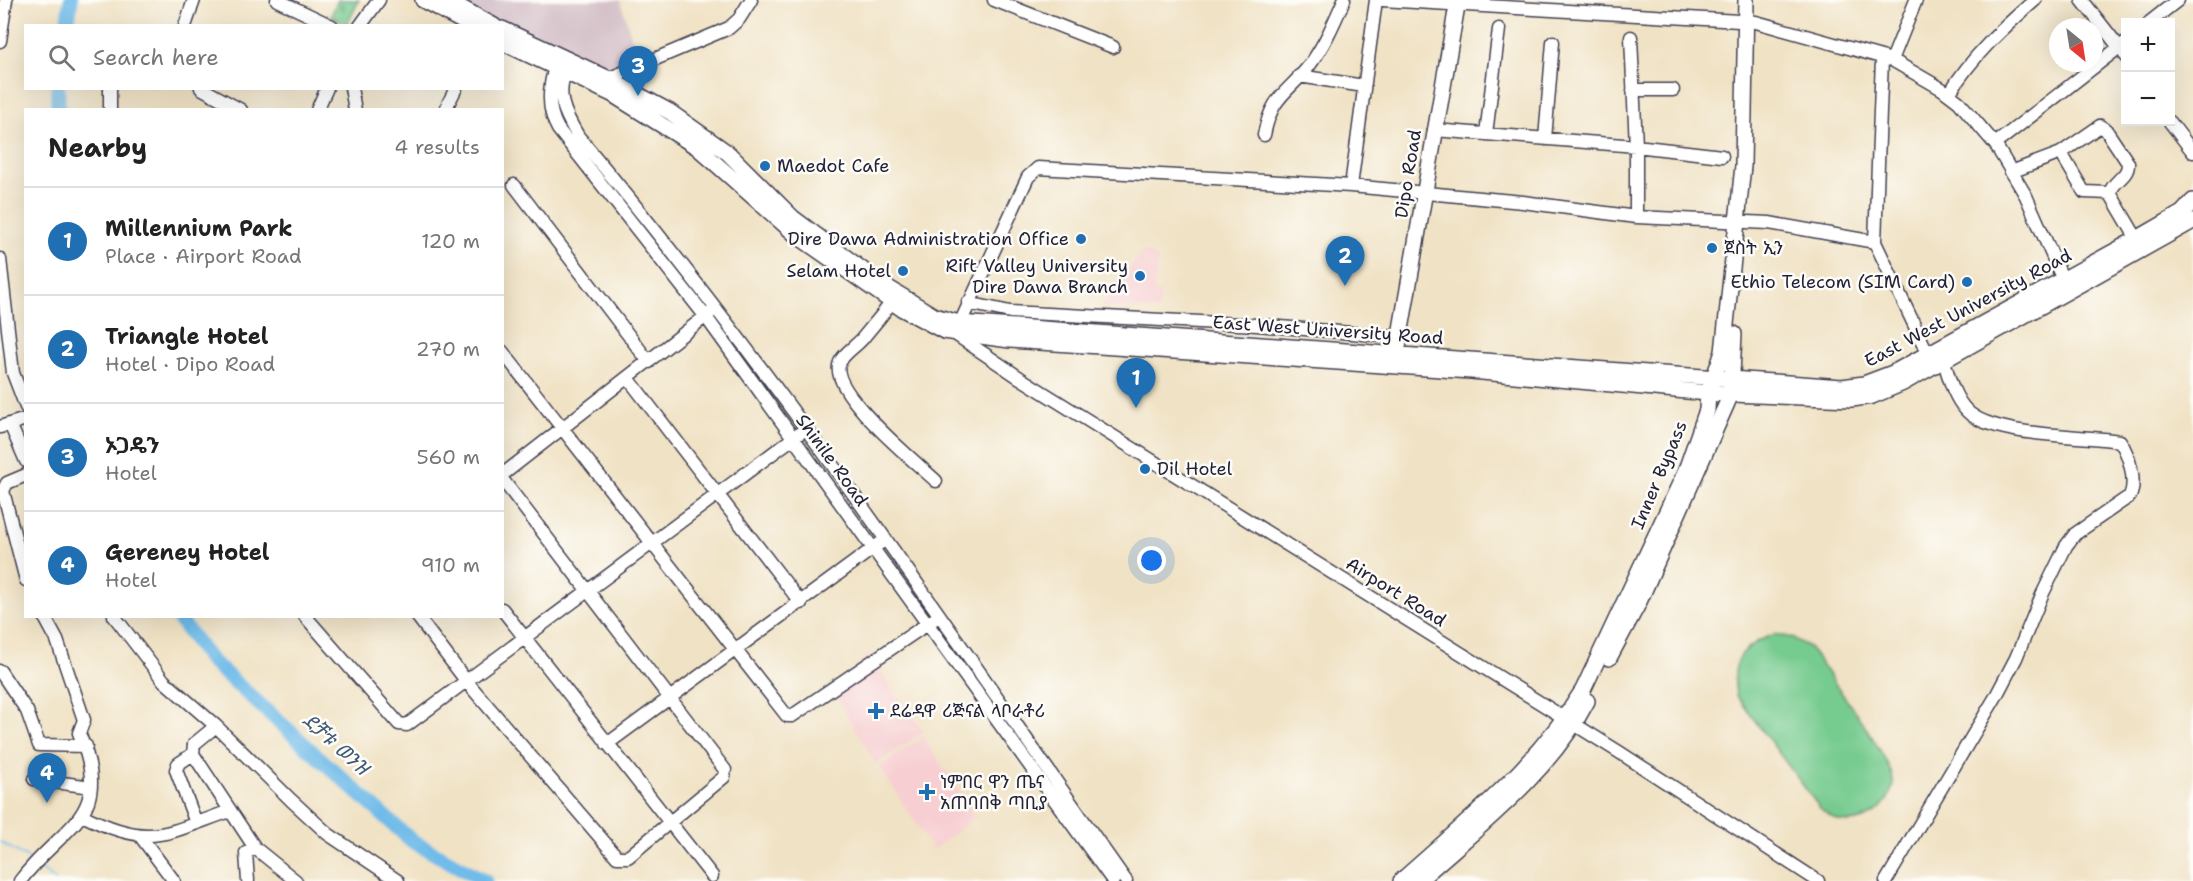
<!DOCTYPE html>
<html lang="en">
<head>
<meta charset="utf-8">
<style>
	body { margin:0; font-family:"Shantell Sans","Noto Sans Ethiopic",sans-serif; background:#f2f2f2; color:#222 }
	.controls { position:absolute; right:18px; top:18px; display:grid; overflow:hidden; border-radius:0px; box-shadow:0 6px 24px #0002 }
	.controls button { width:54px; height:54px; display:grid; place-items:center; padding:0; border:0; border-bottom:2px solid #e0e0e0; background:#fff; color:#222; font:30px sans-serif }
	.compass { position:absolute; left:2049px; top:18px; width:54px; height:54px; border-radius:50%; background:#fff; box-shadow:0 6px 24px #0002; rotate:150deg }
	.you { position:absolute; left:1152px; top:561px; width:21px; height:21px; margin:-15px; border:4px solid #fff; border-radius:50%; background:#1a73e8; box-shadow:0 0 0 9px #1a73e833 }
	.badge { display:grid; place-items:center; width:39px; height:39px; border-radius:50%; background:#1f6fb2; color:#fff; font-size:20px; font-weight:700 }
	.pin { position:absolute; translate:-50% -50px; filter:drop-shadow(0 2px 3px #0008) }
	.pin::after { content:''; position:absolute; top:32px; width:21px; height:18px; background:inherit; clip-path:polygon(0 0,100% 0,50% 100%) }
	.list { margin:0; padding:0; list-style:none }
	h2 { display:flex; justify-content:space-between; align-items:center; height:78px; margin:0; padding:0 24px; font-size:26px }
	h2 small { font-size:20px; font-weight:400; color:#767676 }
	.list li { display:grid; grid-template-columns:39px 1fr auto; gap:18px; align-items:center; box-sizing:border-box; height:108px; padding:0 24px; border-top:2px solid #e0e0e0 }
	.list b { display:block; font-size:22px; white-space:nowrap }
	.list p { margin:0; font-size:20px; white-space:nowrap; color:#767676 }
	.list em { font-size:20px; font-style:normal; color:#767676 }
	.icon { flex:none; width:33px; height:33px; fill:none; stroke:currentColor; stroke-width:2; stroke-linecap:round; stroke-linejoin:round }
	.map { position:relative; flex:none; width:2193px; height:881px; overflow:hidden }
	.search { position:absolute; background:#fff; box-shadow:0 6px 24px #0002; left:24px; top:24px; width:480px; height:66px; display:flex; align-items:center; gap:15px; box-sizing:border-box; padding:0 21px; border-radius:0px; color:#767676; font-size:22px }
	.panel { position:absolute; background:#fff; box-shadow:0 6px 24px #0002; left:24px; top:108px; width:480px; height:510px; border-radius:0px }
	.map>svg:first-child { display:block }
	.built { fill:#f7cfd2 }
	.railway { fill:#d2bdc6 }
	.cemetery { fill:url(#cemetery-stones); stroke:#4c7665; stroke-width:1.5 }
	.park { fill:#76cb8f; stroke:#4c7665; stroke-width:1.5 }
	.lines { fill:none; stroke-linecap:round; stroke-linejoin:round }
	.stream { stroke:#70bbe9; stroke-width:2 }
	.river { stroke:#70bbe9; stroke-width:15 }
	.minor-casing { stroke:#413f50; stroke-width:15 }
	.major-casing { stroke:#413f50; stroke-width:18 }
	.minor { stroke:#fff; stroke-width:12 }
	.major { stroke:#fff; stroke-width:15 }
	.poi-dot { fill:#1f6fb2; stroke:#fdfcf7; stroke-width:2 }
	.labels { text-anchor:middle; stroke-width:5; stroke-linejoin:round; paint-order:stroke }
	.poi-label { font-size:18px; fill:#22223b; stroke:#fdfcf7; text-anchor:start }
	.street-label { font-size:18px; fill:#22223b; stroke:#fdfcf7 }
	.water-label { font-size:20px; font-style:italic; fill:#3d5878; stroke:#fdfcf7 }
</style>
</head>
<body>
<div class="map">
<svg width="2193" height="881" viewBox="0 0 2193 881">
	<defs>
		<pattern id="cemetery-stones" width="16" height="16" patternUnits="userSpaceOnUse" patternTransform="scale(1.5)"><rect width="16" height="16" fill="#76cb8f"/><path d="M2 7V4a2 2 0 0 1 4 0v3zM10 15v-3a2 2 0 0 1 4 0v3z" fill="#66ae7c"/></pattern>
	</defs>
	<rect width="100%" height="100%" fill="#fdfcf7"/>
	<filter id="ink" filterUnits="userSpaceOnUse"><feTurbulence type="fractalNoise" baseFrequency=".0167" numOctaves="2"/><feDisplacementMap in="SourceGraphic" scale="12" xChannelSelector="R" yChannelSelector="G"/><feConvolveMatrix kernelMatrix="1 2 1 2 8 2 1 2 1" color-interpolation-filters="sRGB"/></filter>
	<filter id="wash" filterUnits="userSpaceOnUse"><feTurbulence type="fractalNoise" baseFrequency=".008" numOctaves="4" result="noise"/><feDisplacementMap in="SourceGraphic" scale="24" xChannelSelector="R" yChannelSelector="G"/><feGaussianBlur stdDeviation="1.35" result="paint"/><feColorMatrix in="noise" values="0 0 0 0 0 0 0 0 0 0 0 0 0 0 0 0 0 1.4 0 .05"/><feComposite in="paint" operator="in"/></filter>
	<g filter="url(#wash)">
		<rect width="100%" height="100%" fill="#f0e2c4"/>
		<path class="built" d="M1144,250L1159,260L1153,292L1161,294L1159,310L1101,307Z
			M869,655L924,732L876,764L831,689Z
			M923,737L975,817L933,850L879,767Z"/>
		<path class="railway" d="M451,0H620L641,68L610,81Z"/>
		<path class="cemetery" d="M338,0H359L347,25L331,16Z"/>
		<path class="park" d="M1775,634L1793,638L1809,647C1824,670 1895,761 1893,782C1892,799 1878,814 1863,819C1845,826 1832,820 1819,807L1736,695C1730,659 1742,646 1775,634Z"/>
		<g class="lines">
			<path class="stream" d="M0,842L31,860
				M37,866L56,881"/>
			<path class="river" d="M67,26L71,0
				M58,110V88
				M177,616L210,660L412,841L485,881"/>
		</g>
	</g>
	<g filter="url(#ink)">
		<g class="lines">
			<defs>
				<path id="minor" d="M277,0L332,26
					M994,0L1113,47
					M1382,0L1756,22L1892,60L1942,89L1959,102L1995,144L2026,196L2063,280
					M2082,0L2126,56
					M2150,22L2178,0
					M185,26L194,0
					M360,26L379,0
					M1631,37L1636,146V217
					M0,41L6,0
					M558,59C549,82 545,106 558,129L706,317L1113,881
					M1882,59L1875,242L1928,354
					M1892,60L1916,0
					M568,66C554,93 564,113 578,136C776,372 948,629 1126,881
					M1299,76L1364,86
					M603,81L729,28L739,19L751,0
					M201,88L241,110
					M351,88L355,110
					M1633,90H1673
					M1949,94C1972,56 2002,29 2035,0
					M110,110V88
					M317,110L327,88
					M445,110L456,88
					M2170,122L2193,152
					M1434,130L1636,146L1722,156
					M1486,134L1499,29
					M1264,135C1272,95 1286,95 1309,66C1324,46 1334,23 1344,0
					M1545,139L1553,42
					M1995,144L2126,42
					M2061,153L2084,192L2110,193
					M2011,172L2061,153L2100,126L2106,130L2128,163C2129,177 2113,180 2110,193
					M514,185L649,362
					M1351,186L1376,0
					M2110,193L2137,239
					M0,259L13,373L26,407
					M897,295C886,310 874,325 862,339C855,347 844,353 840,362C826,390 917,463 936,481
					M968,303L1010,312L1257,325L1399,337
					M502,351L787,716H792L933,620
					M628,378L801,603
					M10,424L26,461
					M0,427L26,419
					M26,475L7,483L3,491L26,580
					M502,475L710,313
					M502,609L712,876
					M114,616L164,681L216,726L291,800L328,834L398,881
					M305,616L399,724L407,725L800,433
					M417,616L467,682L617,857H628L724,777L725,770L502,479
					M0,671L27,711L39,745L86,746
					M216,726L194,744L193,754L255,848L296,881
					M607,744L879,544
					M193,754L178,764L176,770L196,823
					M34,779L91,787
					M82,815C150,849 164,834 230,811
					M141,837L174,881
					M20,881C64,823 115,818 79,733L84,720L57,640L44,616
					M248,881L246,853L255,848
					M1818,881L1619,752L1020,378L955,334L1028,177L1038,168L1351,186L1523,202L1636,217L1769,223L1875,242
					M1886,881L1995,698L2016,658L2042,595L2066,546L2075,534L2130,496C2137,481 2129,455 2120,441C2084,435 1992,437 1967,411C1954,398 1949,378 1944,361"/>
				<path id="major" d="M423,0L471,26
					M447,0L494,26
					M502,29L607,78L670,112L728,153L793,218L880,283L934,316L959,323L1842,387L1864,384L1893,373L2137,239L2182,213L2193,201
					M502,42L612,94L697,147L795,234L901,308L944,331L1010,340L1471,371L1708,393L1852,399L1872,396L1903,383L2193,221
					M1395,364L1458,0
					M1609,658L1638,604L1731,394L1734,334
					M1401,881C1467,822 1536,767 1583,690L1685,473L1707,410L1708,393L1723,352L1743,166L1746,0
					M1418,881C1478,827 1549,774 1587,701"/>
			</defs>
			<use href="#minor" class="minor-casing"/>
			<use href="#major" class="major-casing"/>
			<use href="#minor" class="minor"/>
			<use href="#major" class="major"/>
		</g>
	</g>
	<g class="poi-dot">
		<circle cx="765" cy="166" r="6"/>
		<circle cx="1081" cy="239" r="6"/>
		<circle cx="1712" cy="248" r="6"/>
		<circle cx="903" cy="271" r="6"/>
		<circle cx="1140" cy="276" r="6"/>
		<circle cx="1967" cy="282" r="6"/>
		<circle cx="1145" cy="469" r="6"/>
		<path d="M873 702h6v6h6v6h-6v6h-6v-6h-6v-6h6z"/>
		<path d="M924 783h6v6h6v6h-6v6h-6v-6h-6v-6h6z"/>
	</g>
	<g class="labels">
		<g class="poi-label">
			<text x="777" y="172">Maedot Cafe</text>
			<text x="1069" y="245" text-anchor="end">Dire Dawa Administration Office</text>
			<text x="1724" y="254">ጀስት ኢን</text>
			<text x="1128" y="272" text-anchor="end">Rift Valley University<tspan x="1128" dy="21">Dire Dawa Branch</tspan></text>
			<text x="891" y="277" text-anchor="end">Selam Hotel</text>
			<text x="1955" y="288" text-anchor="end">Ethio Telecom (SIM Card)</text>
			<text x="1157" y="475">Dil Hotel</text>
			<text x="890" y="717">ደሬዳዋ ሪጅናል ላቦራቶሪ</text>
			<text x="940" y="788">ነምበር ዋን ጤና<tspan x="940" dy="21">አጠባበቅ ጣቢያ</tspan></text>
		</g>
		<g class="street-label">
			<text transform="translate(1408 174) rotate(-81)" y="6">Dipo Road</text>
			<text transform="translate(1968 308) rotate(-28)" y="6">East West University Road</text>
			<text transform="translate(1328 330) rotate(4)" y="6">East West University Road</text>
			<text transform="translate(832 460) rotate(54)" y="6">Shinile Road</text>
			<text transform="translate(1659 475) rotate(-67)" y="6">Inner Bypass</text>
			<text transform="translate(1396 592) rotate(32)" y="6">Airport Road</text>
		</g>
		<g class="water-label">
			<text transform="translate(336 744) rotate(42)" y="7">ደቻቱ ወንዝ</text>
		</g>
	</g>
</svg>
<div class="controls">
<button>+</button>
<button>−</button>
</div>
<svg class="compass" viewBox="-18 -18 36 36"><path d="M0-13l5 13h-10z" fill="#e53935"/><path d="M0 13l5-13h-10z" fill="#767676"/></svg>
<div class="you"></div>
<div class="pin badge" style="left:1136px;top:408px">1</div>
<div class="pin badge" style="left:1345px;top:286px">2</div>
<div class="pin badge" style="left:638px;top:96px">3</div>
<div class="pin badge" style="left:47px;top:803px">4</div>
<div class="search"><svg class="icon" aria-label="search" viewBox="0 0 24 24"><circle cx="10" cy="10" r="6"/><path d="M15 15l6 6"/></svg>Search here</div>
<section class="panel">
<h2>Nearby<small>4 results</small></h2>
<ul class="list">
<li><span class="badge">1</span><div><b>Millennium Park</b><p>Place · Airport Road</p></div><em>120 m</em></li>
<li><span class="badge">2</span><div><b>Triangle Hotel</b><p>Hotel · Dipo Road</p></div><em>270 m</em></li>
<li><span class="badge">3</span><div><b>ኦጋዴን</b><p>Hotel</p></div><em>560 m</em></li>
<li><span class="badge">4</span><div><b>Gereney Hotel</b><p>Hotel</p></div><em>910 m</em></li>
</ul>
</section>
</div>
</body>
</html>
